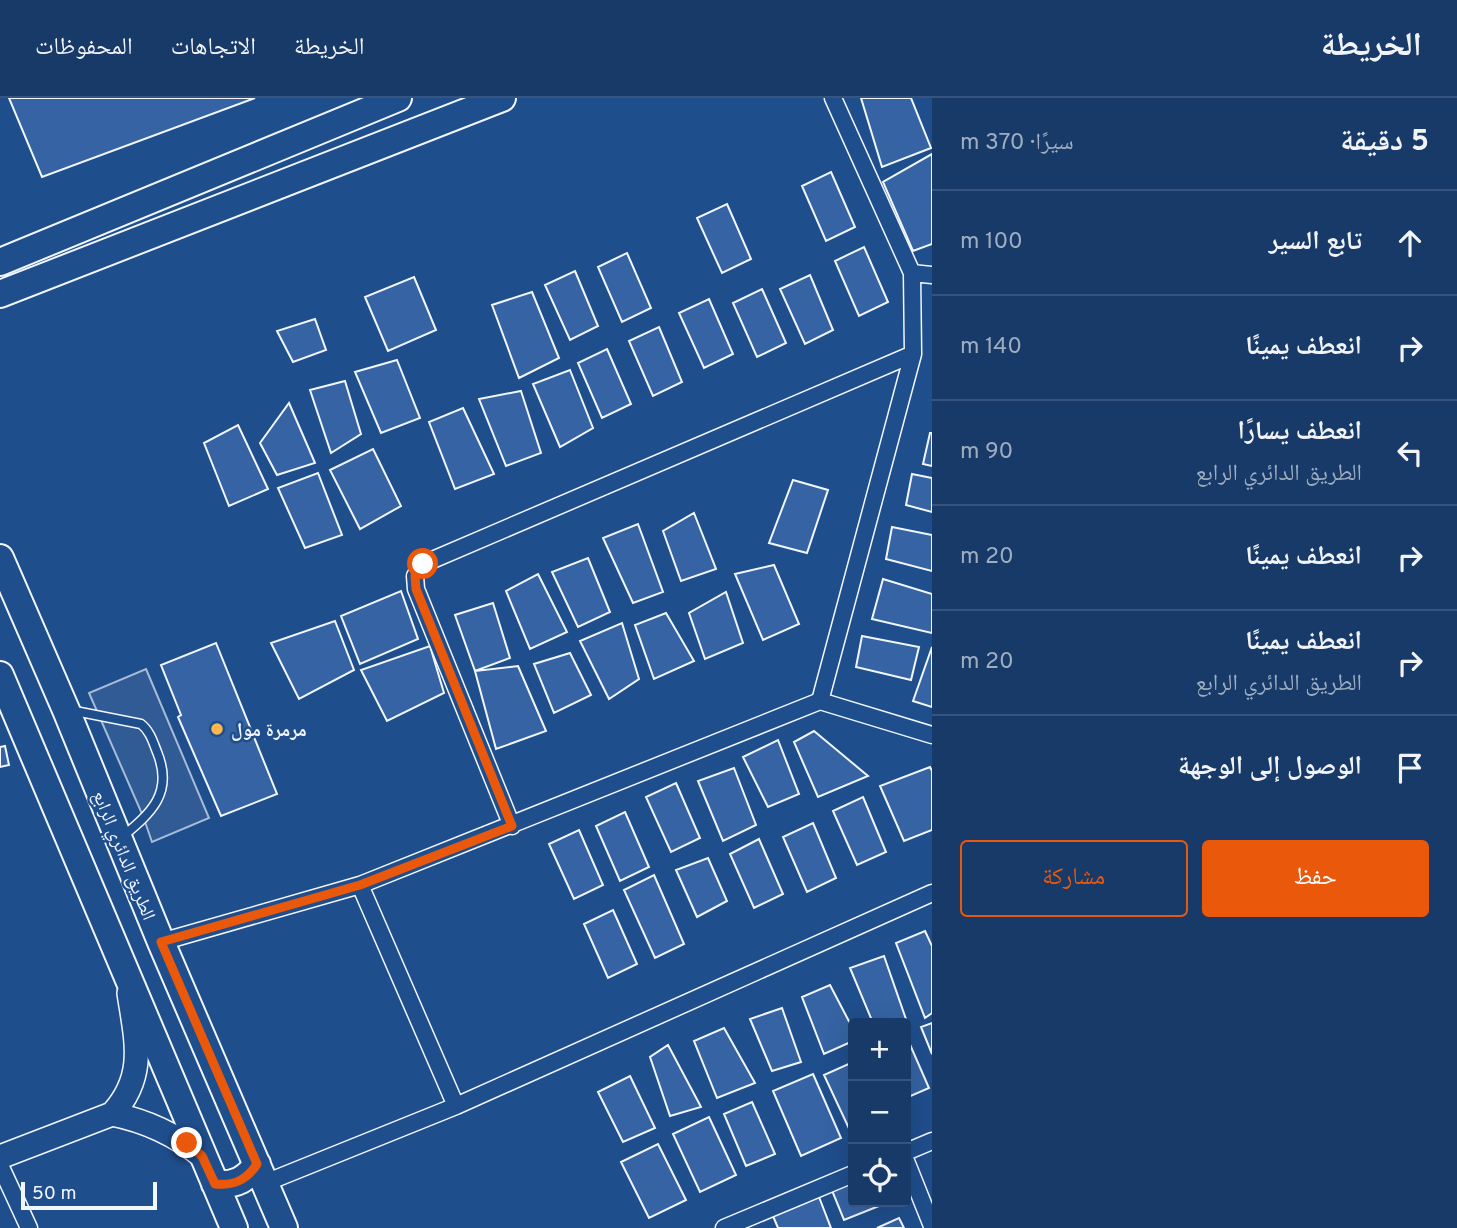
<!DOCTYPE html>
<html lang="ar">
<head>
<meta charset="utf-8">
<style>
	body { margin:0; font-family:Overpass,"Noto Naskh Arabic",sans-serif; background:#244571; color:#f1f3f6; direction:rtl }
	.controls { position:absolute; right:21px; bottom:21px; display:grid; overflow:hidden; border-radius:7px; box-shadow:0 7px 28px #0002 }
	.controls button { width:63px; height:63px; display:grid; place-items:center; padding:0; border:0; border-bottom:2px solid #36547d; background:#173a69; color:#f1f3f6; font:35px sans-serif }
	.scale { position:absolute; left:21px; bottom:18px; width:136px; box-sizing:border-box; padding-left:7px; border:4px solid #f2f6ff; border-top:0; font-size:19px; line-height:24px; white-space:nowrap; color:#f2f6ff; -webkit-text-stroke:5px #1f4e8c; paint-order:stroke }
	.stop { position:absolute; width:21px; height:21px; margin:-16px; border:5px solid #ea580c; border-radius:50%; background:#fff }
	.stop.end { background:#ea580c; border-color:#fff; box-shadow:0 2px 7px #0008 }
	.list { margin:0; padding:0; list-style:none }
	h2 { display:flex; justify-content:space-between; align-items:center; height:91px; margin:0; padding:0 28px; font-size:30px }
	h2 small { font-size:23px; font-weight:400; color:#9eadc0 }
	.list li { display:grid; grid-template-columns:46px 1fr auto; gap:21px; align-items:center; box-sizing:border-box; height:105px; padding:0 28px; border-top:2px solid #36547d }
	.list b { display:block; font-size:26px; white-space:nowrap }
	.list p { margin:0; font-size:23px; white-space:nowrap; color:#9eadc0 }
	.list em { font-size:23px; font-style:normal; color:#9eadc0 }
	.actions { display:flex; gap:14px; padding:21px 28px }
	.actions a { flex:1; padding:16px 0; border:2px solid #ea580c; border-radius:7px; text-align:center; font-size:24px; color:#ea580c }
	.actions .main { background:#ea580c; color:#fff }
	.icon { flex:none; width:38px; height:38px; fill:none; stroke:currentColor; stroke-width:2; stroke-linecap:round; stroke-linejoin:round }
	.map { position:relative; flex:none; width:932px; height:1130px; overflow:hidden; direction:ltr }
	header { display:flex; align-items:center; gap:42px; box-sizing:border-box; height:98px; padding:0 35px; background:#173a69; border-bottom:2px solid #36547d }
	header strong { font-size:33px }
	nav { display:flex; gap:38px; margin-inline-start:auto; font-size:24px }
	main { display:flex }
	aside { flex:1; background:#173a69 }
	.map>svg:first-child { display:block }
	.parking { fill:#305b95; stroke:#a8bbd7; stroke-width:2 }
	.building { fill:#3563a3; stroke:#f2f6ff; stroke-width:2 }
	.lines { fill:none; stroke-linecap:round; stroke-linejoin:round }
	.lane-casing { stroke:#f2f6ff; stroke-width:11 }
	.street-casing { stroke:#f2f6ff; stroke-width:19 }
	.secondary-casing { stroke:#f2f6ff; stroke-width:26 }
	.primary-casing { stroke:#f2f6ff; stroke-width:30 }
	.lane { stroke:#1f4e8c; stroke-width:8 }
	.street { stroke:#1f4e8c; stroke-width:16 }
	.secondary { stroke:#1f4e8c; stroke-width:23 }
	.primary { stroke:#1f4e8c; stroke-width:26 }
	.route { stroke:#ea580c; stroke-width:9 }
	.poi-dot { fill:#ffb74d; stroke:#1f4e8c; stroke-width:2.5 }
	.labels { text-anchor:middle; stroke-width:5; stroke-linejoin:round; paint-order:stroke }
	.poi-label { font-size:19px; font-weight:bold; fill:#f2f6ff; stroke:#1f4e8c; text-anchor:start }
	.street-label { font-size:19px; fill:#f2f6ff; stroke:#1f4e8c }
</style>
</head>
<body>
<header>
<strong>الخريطة</strong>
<nav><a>الخريطة</a><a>الاتجاهات</a><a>المحفوظات</a></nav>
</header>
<main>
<aside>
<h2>5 دقيقة<small>سيرًا · 370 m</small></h2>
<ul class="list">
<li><svg class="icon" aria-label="ahead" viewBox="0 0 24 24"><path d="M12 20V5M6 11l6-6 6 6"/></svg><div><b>تابع السير</b></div><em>100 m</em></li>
<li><svg class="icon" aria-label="right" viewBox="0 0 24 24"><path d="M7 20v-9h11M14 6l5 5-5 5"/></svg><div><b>انعطف يمينًا</b></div><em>140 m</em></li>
<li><svg class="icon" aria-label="left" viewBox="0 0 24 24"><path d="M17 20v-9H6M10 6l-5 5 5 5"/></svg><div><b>انعطف يسارًا</b><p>الطريق الدائري الرابع</p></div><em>90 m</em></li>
<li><svg class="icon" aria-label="right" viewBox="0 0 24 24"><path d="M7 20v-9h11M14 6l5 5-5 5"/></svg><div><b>انعطف يمينًا</b></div><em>20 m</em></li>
<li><svg class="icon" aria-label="right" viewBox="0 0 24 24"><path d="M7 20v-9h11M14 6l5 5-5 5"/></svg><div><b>انعطف يمينًا</b><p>الطريق الدائري الرابع</p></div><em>20 m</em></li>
<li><svg class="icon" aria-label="arrive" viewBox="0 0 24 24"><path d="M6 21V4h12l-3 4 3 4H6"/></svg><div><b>الوصول إلى الوجهة</b></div></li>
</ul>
<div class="actions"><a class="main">حفظ</a><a>مشاركة</a></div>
</aside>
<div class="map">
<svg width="932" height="1130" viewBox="0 0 932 1130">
	<rect width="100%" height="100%" fill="#1f4e8c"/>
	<path class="parking" d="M146,571L209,720L152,744L143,718L89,595Z"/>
	<path class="building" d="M9,0H255L42,79Z
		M861,0H911L931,50L882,69Z
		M932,56V146L913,153L883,84Z
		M831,74L855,129L826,143L802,88Z
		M727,106L751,161L722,175L697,120Z
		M864,149L888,204L859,218L835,163Z
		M627,155L651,210L622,224L598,169Z
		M575,173L598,228L570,242L545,187Z
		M810,177L833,232L805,246L780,191Z
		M414,179L436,232L388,253L365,199Z
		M762,191L786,245L757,259L733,205Z
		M532,194L559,260L519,280L492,207Z
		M709,201L733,256L704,270L679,215Z
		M315,221L326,252L293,264L277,233Z
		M659,229L682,284L653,298L629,243Z
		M607,251L631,306L602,320L578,265Z
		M397,262L420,320L381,335L355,274Z
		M570,272L593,330L560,349L533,286Z
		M345,283L361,336L331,355L310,292Z
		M521,293L541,355L506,368L479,301Z
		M289,305L315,365L277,377L260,345Z
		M463,310L494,376L455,391L429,324Z
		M238,327L268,391L229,408L204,345Z
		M930,335H932V368L923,366Z
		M373,351L401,408L360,431L330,372Z
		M318,375L342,437L305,450L278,390Z
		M912,376L932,380V414L906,407Z
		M793,382L828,392L807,455L769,445Z
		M694,415L716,471L681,483L663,433Z
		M638,426L663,494L633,505L603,440Z
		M892,429L932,437V473L886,461Z
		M588,460L610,514L578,529L552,474Z
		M774,467L799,526L763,542L735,476Z
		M538,476L567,534L530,551L506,493Z
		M883,481L932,496V535L872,521Z
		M401,493L418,541L360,566L341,518Z
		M726,494L743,545L705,561L689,515Z
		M493,505L510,560L475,573L455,517Z
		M666,515L694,563L654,581L635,527Z
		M335,523L354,572L299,601L271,545Z
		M622,525L639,581L609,601L580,543Z
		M862,538L919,549L911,582L856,569Z
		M216,545L277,696L221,718L178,619L181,617L161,567Z
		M430,548L444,595L387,623L361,572Z
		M932,549V609L913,603Z
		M570,555L591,597L554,615L534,566Z
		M518,568L546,633L496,651L475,573Z
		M814,633L868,678L818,699L794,644Z
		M778,642L799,696L768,709L743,659Z
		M5,648L9,667L0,669V649Z
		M930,669L932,673V732L904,743L880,688Z
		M734,670L756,727L723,743L698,683Z
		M676,685L700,740L671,754L646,699Z
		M863,699L886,754L857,767L833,713Z
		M625,714L649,769L620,783L596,728Z
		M813,725L836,780L807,794L783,739Z
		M579,732L603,787L574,801L549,746Z
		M759,741L783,796L754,810L730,756Z
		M708,760L727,803L697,819L676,772Z
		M654,777L684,846L655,860L624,792Z
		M613,812L637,866L608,880L584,826Z
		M925,833L932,848V915L925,920L896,845Z
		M884,858L907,924L905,925H873L850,870Z
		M830,887L853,931V943L824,956L802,899Z
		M782,910L801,964L772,973L750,921Z
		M932,925V956L921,929Z
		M724,930L755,985L717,1000L694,943Z
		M908,942L929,990L906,1000V943Z
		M668,947L701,1009L670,1018L650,959Z
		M853,964V1039L824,977Z
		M813,976L841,1040L801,1058L773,993Z
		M630,978L655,1030L623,1044L598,994Z
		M752,1004L775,1056L746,1068L724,1016Z
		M709,1019L736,1077L700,1094L673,1036Z
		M658,1046L686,1102L649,1120L621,1064Z
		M853,1081V1104H889L844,1122L831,1090Z
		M819,1099L831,1130H778L773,1118Z
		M899,1120L904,1130H877Z"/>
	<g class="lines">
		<defs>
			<path id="lane" d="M70,612L141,626C150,633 153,644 157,654C174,695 151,715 122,739"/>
			<path id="street" d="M912,175L932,177
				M820,603L913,256L912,175L833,0
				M512,728L416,491L415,478L423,466L913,256
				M161,844L360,787
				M456,1008L360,787L820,603L932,637
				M906,1054L932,1043
				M906,1063L932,1128
				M0,1067L29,1130
				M265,1085L456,1008L932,795
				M724,1130L853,1076"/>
			<path id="secondary" d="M112,1016C147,1023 175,1036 202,1058
				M0,1059L112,1016C147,978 136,942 129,895"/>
			<path id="primary" d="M0,164L398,0
				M0,196L502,0
				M0,460L66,612L161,844L284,1130
				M0,577L234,1130
				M215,1086C233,1088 247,1082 257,1066"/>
		</defs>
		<use href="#lane" class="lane-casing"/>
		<use href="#street" class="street-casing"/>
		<use href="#secondary" class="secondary-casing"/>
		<use href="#primary" class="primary-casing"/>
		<use href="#lane" class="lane"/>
		<use href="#street" class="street"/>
		<use href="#secondary" class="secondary"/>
		<use href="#primary" class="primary"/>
	</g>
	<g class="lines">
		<path class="route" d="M187,1045L202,1058L215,1086C234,1088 247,1082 257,1066L161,844L360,787L512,728L416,491L415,478L423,466"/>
	</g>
	<circle class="poi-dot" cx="217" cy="631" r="7"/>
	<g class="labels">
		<g class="poi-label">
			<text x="231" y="638">مرمرة مول</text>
		</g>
		<g class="street-label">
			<text transform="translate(125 757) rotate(68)" y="7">الطريق الدائري الرابع</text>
		</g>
	</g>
</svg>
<div class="controls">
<button>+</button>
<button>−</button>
<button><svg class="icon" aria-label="locate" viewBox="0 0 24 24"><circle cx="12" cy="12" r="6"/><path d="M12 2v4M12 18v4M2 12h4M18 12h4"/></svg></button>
</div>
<div class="scale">50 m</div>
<div class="stop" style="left:423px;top:466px"></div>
<div class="stop end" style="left:187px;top:1045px"></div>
</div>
</main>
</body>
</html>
